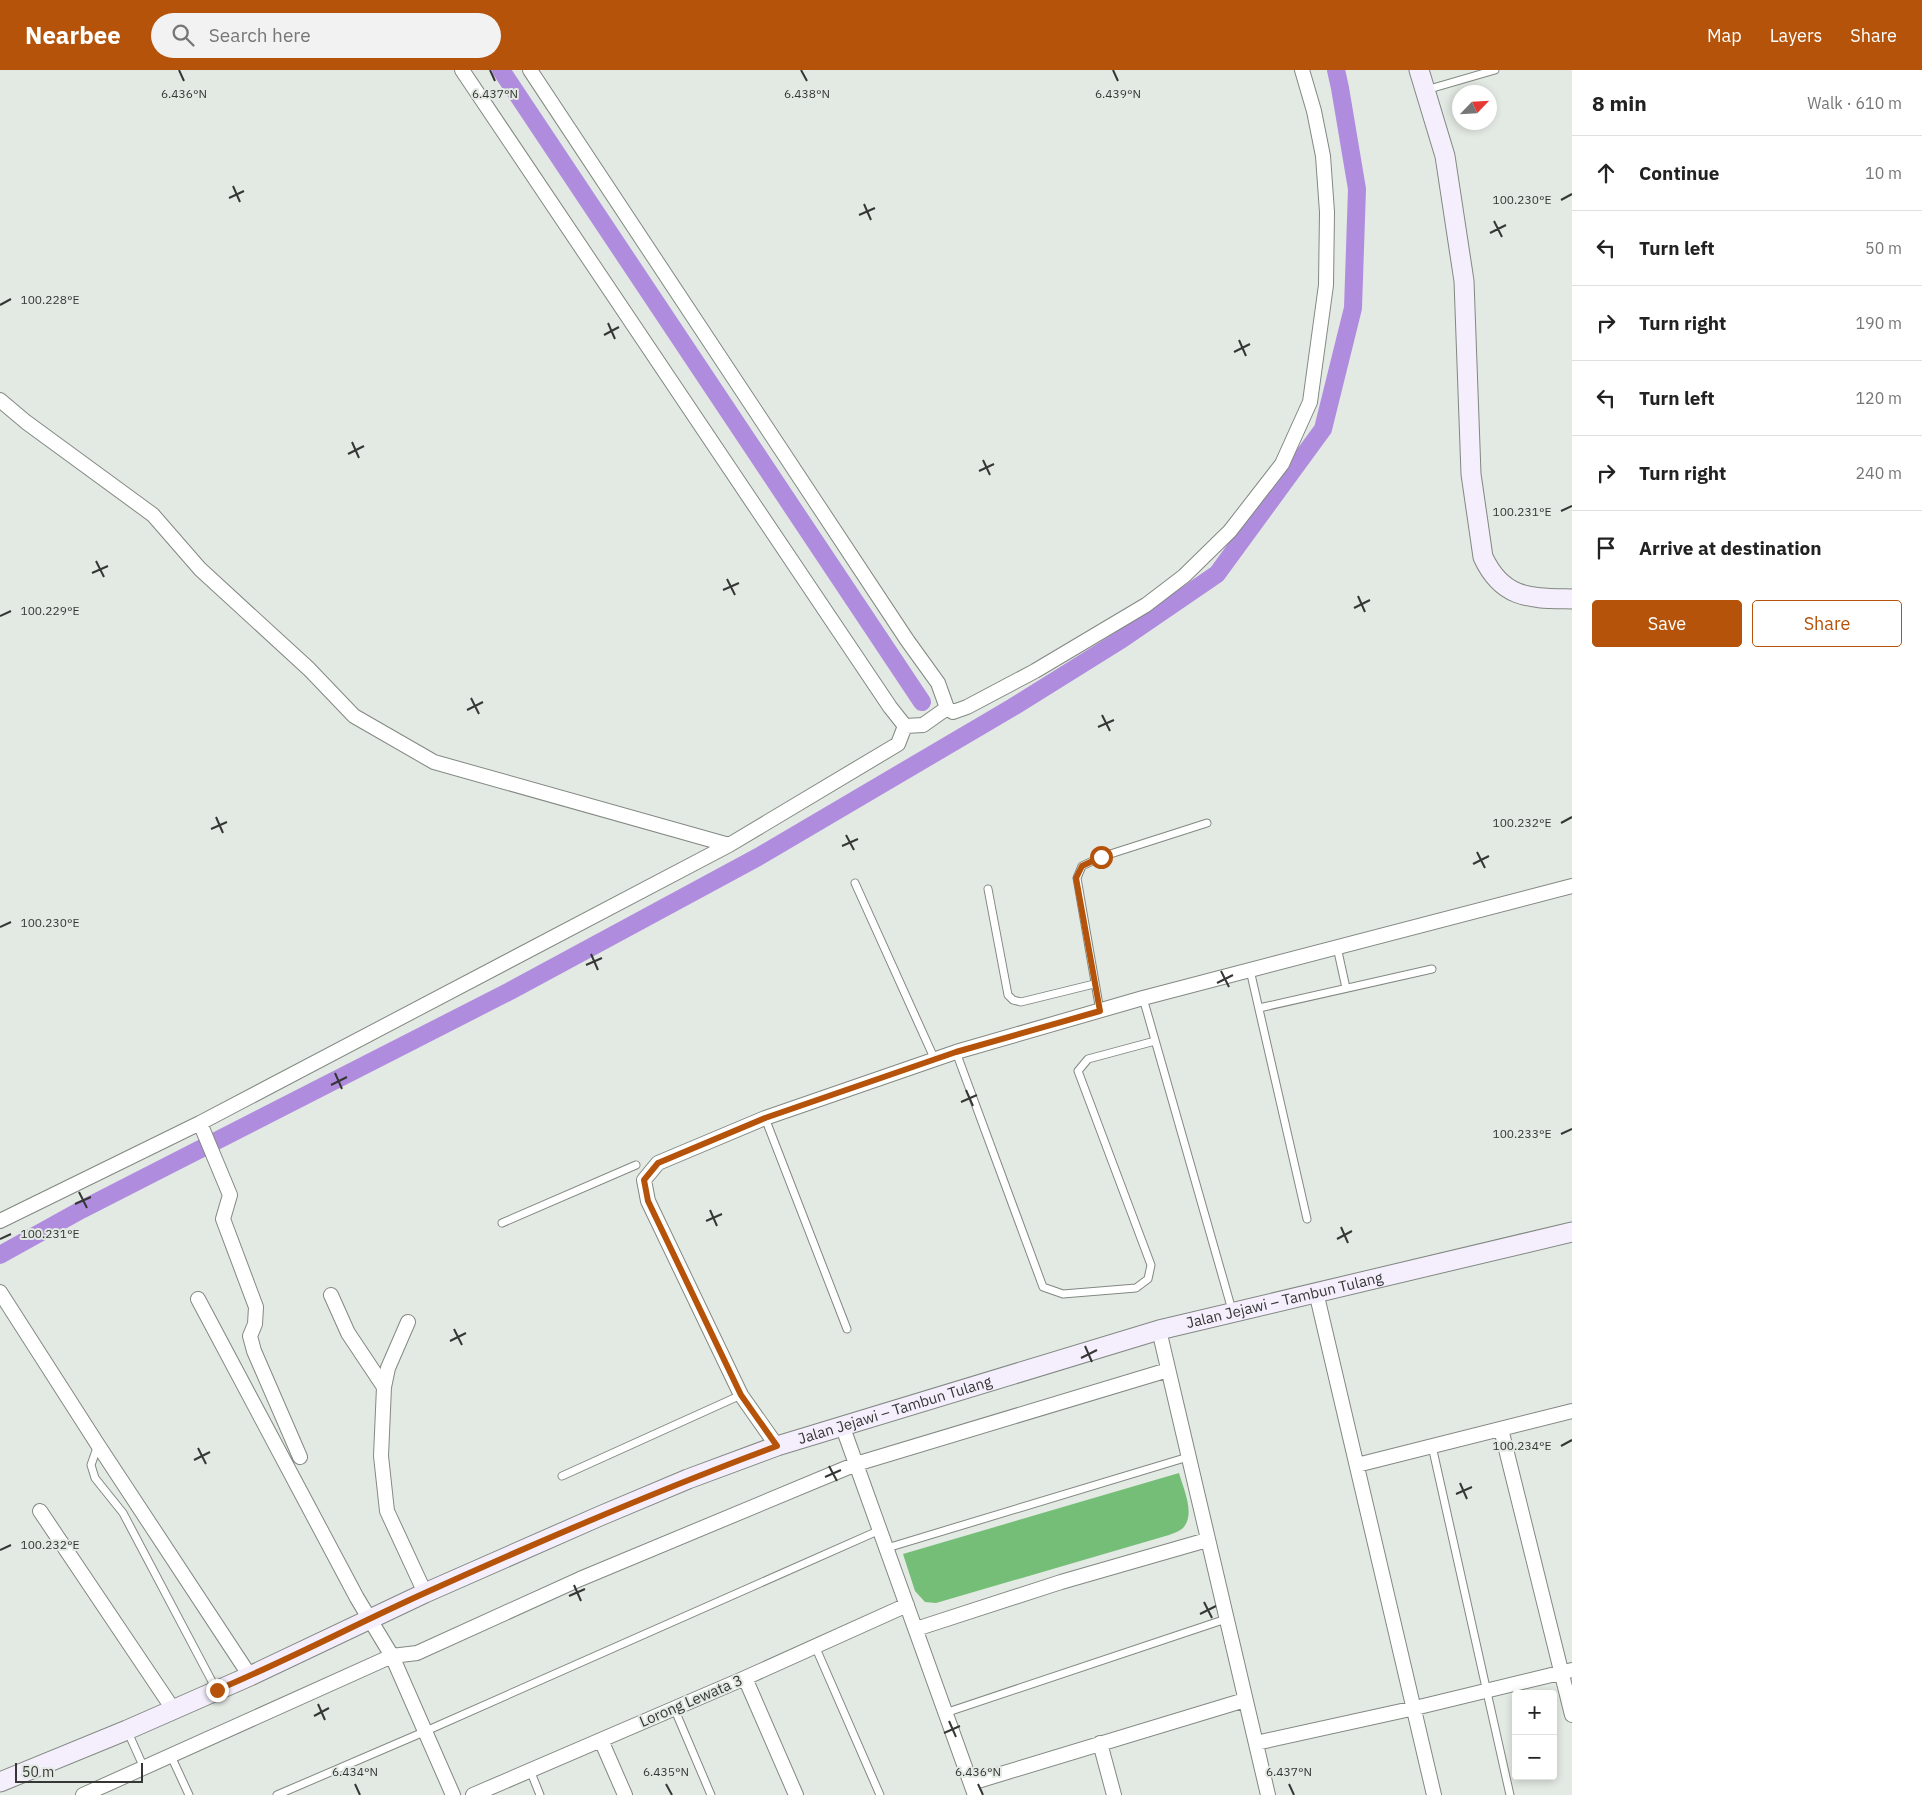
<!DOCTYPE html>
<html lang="en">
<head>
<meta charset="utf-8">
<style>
	body { margin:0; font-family:"IBM Plex Sans",sans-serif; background:#f2f2f2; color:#222 }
	.controls { position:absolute; right:15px; bottom:15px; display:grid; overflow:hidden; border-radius:5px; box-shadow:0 2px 8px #0003 }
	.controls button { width:45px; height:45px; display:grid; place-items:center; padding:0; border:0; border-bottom:1px solid #e0e0e0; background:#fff; color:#222; font:25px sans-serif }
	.compass { position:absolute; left:1452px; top:15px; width:45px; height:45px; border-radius:50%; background:#fff; box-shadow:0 2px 8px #0003; rotate:65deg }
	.scale { position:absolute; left:15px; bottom:12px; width:128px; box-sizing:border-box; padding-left:5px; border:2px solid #353735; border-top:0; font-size:14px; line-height:18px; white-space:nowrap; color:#353735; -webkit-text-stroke:4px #e3e9e3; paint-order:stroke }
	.stop { position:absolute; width:15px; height:15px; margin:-11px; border:4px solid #b45309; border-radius:50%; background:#fff }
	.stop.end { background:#b45309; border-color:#fff; box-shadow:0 1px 5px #0008 }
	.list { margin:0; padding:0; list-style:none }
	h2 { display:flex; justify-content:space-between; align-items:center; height:65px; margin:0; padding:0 20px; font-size:21px }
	h2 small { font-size:16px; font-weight:400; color:#767676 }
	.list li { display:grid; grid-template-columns:32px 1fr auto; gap:15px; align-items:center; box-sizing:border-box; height:75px; padding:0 20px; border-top:1px solid #e0e0e0 }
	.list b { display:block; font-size:19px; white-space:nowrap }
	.list em { font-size:16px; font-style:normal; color:#767676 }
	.actions { display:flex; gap:10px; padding:15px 20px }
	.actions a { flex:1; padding:11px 0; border:1px solid #b45309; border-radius:5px; text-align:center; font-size:18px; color:#b45309 }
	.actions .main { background:#b45309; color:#fff }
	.icon { flex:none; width:28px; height:28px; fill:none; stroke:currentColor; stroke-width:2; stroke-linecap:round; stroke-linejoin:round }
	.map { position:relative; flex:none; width:1572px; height:1725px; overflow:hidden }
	header { display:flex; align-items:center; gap:30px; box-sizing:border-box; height:70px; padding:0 25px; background:#b45309; color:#fff }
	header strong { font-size:24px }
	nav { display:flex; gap:28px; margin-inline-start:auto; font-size:18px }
	.search { width:350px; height:45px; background:#f2f2f2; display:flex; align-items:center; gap:12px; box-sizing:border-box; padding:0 18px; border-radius:28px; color:#767676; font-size:19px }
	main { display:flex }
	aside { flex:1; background:#fff }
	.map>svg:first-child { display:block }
	.forest { fill:#75be77 }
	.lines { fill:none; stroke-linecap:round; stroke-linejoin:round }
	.canal { stroke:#b08cdf; stroke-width:18 }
	.lane-casing { stroke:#828882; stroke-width:9 }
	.street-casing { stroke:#828882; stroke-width:16 }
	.secondary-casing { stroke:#828882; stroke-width:21 }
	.lane { stroke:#fff; stroke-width:7 }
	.street { stroke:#fff; stroke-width:14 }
	.secondary { stroke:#f5effd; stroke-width:19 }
	.route { stroke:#b45309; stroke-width:6 }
	.ticks { fill:none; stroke:#353735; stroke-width:2 }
	.labels { text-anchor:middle; stroke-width:4; stroke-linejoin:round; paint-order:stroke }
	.street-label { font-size:15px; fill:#353735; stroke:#e3e9e3 }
	.ticks-label { font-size:12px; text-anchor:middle; fill:#353735; stroke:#e3e9e3; stroke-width:4; stroke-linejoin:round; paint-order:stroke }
</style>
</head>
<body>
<header>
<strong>Nearbee</strong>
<div class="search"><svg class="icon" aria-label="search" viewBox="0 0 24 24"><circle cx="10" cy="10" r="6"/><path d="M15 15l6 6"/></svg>Search here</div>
<nav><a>Map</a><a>Layers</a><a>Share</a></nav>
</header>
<main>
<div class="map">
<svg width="1572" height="1725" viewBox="0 0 1572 1725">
	<rect width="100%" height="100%" fill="#e3e9e3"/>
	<path class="forest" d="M1179,1403C1183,1418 1196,1444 1183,1458C1180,1461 1174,1463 1169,1465L936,1533L925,1532L915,1521L903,1484Z"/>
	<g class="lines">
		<path class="canal" d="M501,0L922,632
			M0,1185L81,1140L510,921L758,787L1013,637L1122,569L1217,504L1323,359L1353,238L1357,119L1340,18L1336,0"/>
		<defs>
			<path id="lane" d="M1426,20L1495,0
				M855,813L935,990
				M988,819L1008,925L1013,930L1021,932L1094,914
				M1337,877L1346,918
				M1250,900L1307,1149
				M1143,928L1232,1240
				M1259,938L1432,899
				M1100,941L1077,808L1082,796L1101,787L1207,753
				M956,982L1043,1217L1063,1224L1136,1218L1148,1209L1151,1195L1078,1001L1088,989L1155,971
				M765,1048L847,1259
				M502,1153L636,1095
				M98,1375L91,1395L95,1408L123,1443L216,1619
				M1432,1376L1510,1725
				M562,1406L741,1325
				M887,1478L1188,1387
				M815,1576L880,1725
				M674,1638L711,1725
				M945,1643L1226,1549
				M127,1660L144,1698
				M171,1686L189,1725
				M530,1700L540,1725
				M277,1725L426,1661L880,1460"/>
			<path id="street" d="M462,0L890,637L905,656
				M530,0L907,570L938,613L947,638L923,655L905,656
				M0,330L26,352L153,445L200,499L309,599L354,646L434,692L729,775
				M947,638L953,642L967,637L1035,601L1146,535L1184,506L1230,461L1282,394L1310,332L1326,215L1327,142L1323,86L1314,41L1302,0
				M200,1053L230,1125L223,1149L256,1237L255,1254L250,1266L254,1281L300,1387
				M0,1151L200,1053L729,775L898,674L905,656
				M0,1222L98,1375L250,1606
				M1316,1222L1434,1725
				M331,1225L348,1263L384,1317
				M198,1229L357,1528L392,1586L453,1725
				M408,1252L388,1298L384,1317L381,1386L387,1441L425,1523
				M1159,1260L1268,1725
				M842,1355L975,1725
				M1501,1359L1572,1645
				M777,1376L741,1325L648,1131L644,1110L658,1093L765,1048L956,982L1143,928L1572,816
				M1357,1395L1572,1341
				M40,1441L173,1639
				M916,1559L1061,1512L1207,1470
				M745,1608L796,1725
				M601,1670L625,1725
				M1100,1673L1114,1725
				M1256,1673L1415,1638L1572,1600
				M971,1713L1245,1630
				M83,1725L392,1586L417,1583L580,1509L856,1394L1168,1300
				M473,1725L745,1608L907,1535"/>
			<g id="secondary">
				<path d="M1419,0L1445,86L1464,211L1471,404L1483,487C1503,530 1531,528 1572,529"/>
				<path id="s1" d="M0,1712L127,1660L250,1606L425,1523L600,1446L688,1409L777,1376L1159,1260L1572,1162"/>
			</g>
		</defs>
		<use href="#lane" class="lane-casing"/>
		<use href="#street" class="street-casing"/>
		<use href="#secondary" class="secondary-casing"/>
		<use href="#lane" class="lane"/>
		<use href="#street" class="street"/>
		<use href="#secondary" class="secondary"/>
	</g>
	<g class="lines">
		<path class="route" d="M217,1620C288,1590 356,1554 427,1522C542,1470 658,1420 777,1376L741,1325L648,1131L644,1110L658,1093L765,1048L956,982L1100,941L1076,808L1082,796L1101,787"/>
	</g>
	<path class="ticks" d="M179,0L184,11M490,0L495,11M801,0L807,11M1113,0L1118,11M233,116L240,132M229,128L244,121M1561,130L1572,124M864,134L871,150M859,145L875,138M1494,151L1502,167M1490,163L1506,155M0,235L11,229M608,253L615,269M604,265L619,257M1239,270L1246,286M1234,282L1250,274M352,372L359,388M348,384L364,376M983,390L990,405M979,401L994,394M1561,441L1572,436M96,491L104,507M92,503L108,496M727,509L735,525M723,520L739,513M1358,526L1365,542M1354,538L1370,530M0,546L11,541M471,628L479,644M467,640L483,632M1102,645L1110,661M1098,657L1114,650M216,747L223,763M1561,753L1572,747M211,759L227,752M846,765L854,780M842,776L858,769M1477,782L1485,798M1473,794L1489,786M0,857L11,852M591,884L598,900M586,895L602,888M1221,901L1229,917M1217,913L1233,905M335,1003L342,1019M331,1015L347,1007M966,1020L973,1036M961,1032L977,1025M1561,1064L1572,1059M79,1122L87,1138M75,1134L91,1127M710,1140L717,1156M706,1151L722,1144M1341,1157L1348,1173M0,1169L11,1164M1337,1169L1352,1161M454,1259L462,1275M450,1271L466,1263M1085,1276L1092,1292M1081,1288L1097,1280M1561,1376L1572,1370M198,1378L206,1394M194,1390L210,1382M829,1396L837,1411M825,1407L841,1400M1460,1413L1467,1429M1456,1424L1472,1417M0,1480L11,1475M574,1515L581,1531M569,1526L585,1519M1204,1532L1212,1548M1200,1544L1216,1536M318,1634L325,1650M314,1646L329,1638M949,1651L956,1667M944,1663L960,1656M355,1714L360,1725M666,1714L672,1725M978,1714L983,1725M1289,1714L1294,1725"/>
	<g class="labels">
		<g class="street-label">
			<text dy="5" stroke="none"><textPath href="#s1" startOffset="1375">Jalan Jejawi – Tambun Tulang</textPath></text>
			<text dy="5" stroke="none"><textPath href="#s1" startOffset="970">Jalan Jejawi – Tambun Tulang</textPath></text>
			<text transform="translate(691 1631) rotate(-23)" y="5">Lorong Lewata 3</text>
		</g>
	</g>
	<g class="ticks-label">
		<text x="184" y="28">6.436°N</text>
		<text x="495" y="28">6.437°N</text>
		<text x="807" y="28">6.438°N</text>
		<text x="1118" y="28">6.439°N</text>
		<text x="1522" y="134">100.230°E</text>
		<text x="50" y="234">100.228°E</text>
		<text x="1522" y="446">100.231°E</text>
		<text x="50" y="545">100.229°E</text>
		<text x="1522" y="757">100.232°E</text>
		<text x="50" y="857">100.230°E</text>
		<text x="1522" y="1068">100.233°E</text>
		<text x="50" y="1168">100.231°E</text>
		<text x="1522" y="1380">100.234°E</text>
		<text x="50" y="1479">100.232°E</text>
		<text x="355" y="1706">6.434°N</text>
		<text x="666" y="1706">6.435°N</text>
		<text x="978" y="1706">6.436°N</text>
		<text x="1289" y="1706">6.437°N</text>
	</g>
</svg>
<div class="controls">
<button>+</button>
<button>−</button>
</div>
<svg class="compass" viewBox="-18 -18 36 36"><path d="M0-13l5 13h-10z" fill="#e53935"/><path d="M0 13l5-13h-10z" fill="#767676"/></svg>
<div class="scale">50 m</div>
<div class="stop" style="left:1101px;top:787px"></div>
<div class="stop end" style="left:217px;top:1620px"></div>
</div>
<aside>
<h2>8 min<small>Walk · 610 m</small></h2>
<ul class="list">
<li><svg class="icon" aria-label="ahead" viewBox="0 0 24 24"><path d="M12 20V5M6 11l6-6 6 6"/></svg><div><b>Continue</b></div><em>10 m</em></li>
<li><svg class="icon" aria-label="left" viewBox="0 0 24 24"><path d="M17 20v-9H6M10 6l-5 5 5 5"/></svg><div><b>Turn left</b></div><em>50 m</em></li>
<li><svg class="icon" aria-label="right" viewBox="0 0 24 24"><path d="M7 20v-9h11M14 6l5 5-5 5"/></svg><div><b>Turn right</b></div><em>190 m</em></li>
<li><svg class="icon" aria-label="left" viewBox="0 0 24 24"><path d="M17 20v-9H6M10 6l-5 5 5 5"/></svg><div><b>Turn left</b></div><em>120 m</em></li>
<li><svg class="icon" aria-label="right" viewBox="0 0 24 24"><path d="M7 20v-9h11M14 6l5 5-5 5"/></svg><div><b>Turn right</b></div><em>240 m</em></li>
<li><svg class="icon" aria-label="arrive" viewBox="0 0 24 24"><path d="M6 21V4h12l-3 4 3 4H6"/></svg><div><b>Arrive at destination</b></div></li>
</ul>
<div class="actions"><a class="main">Save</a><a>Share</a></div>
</aside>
</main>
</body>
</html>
